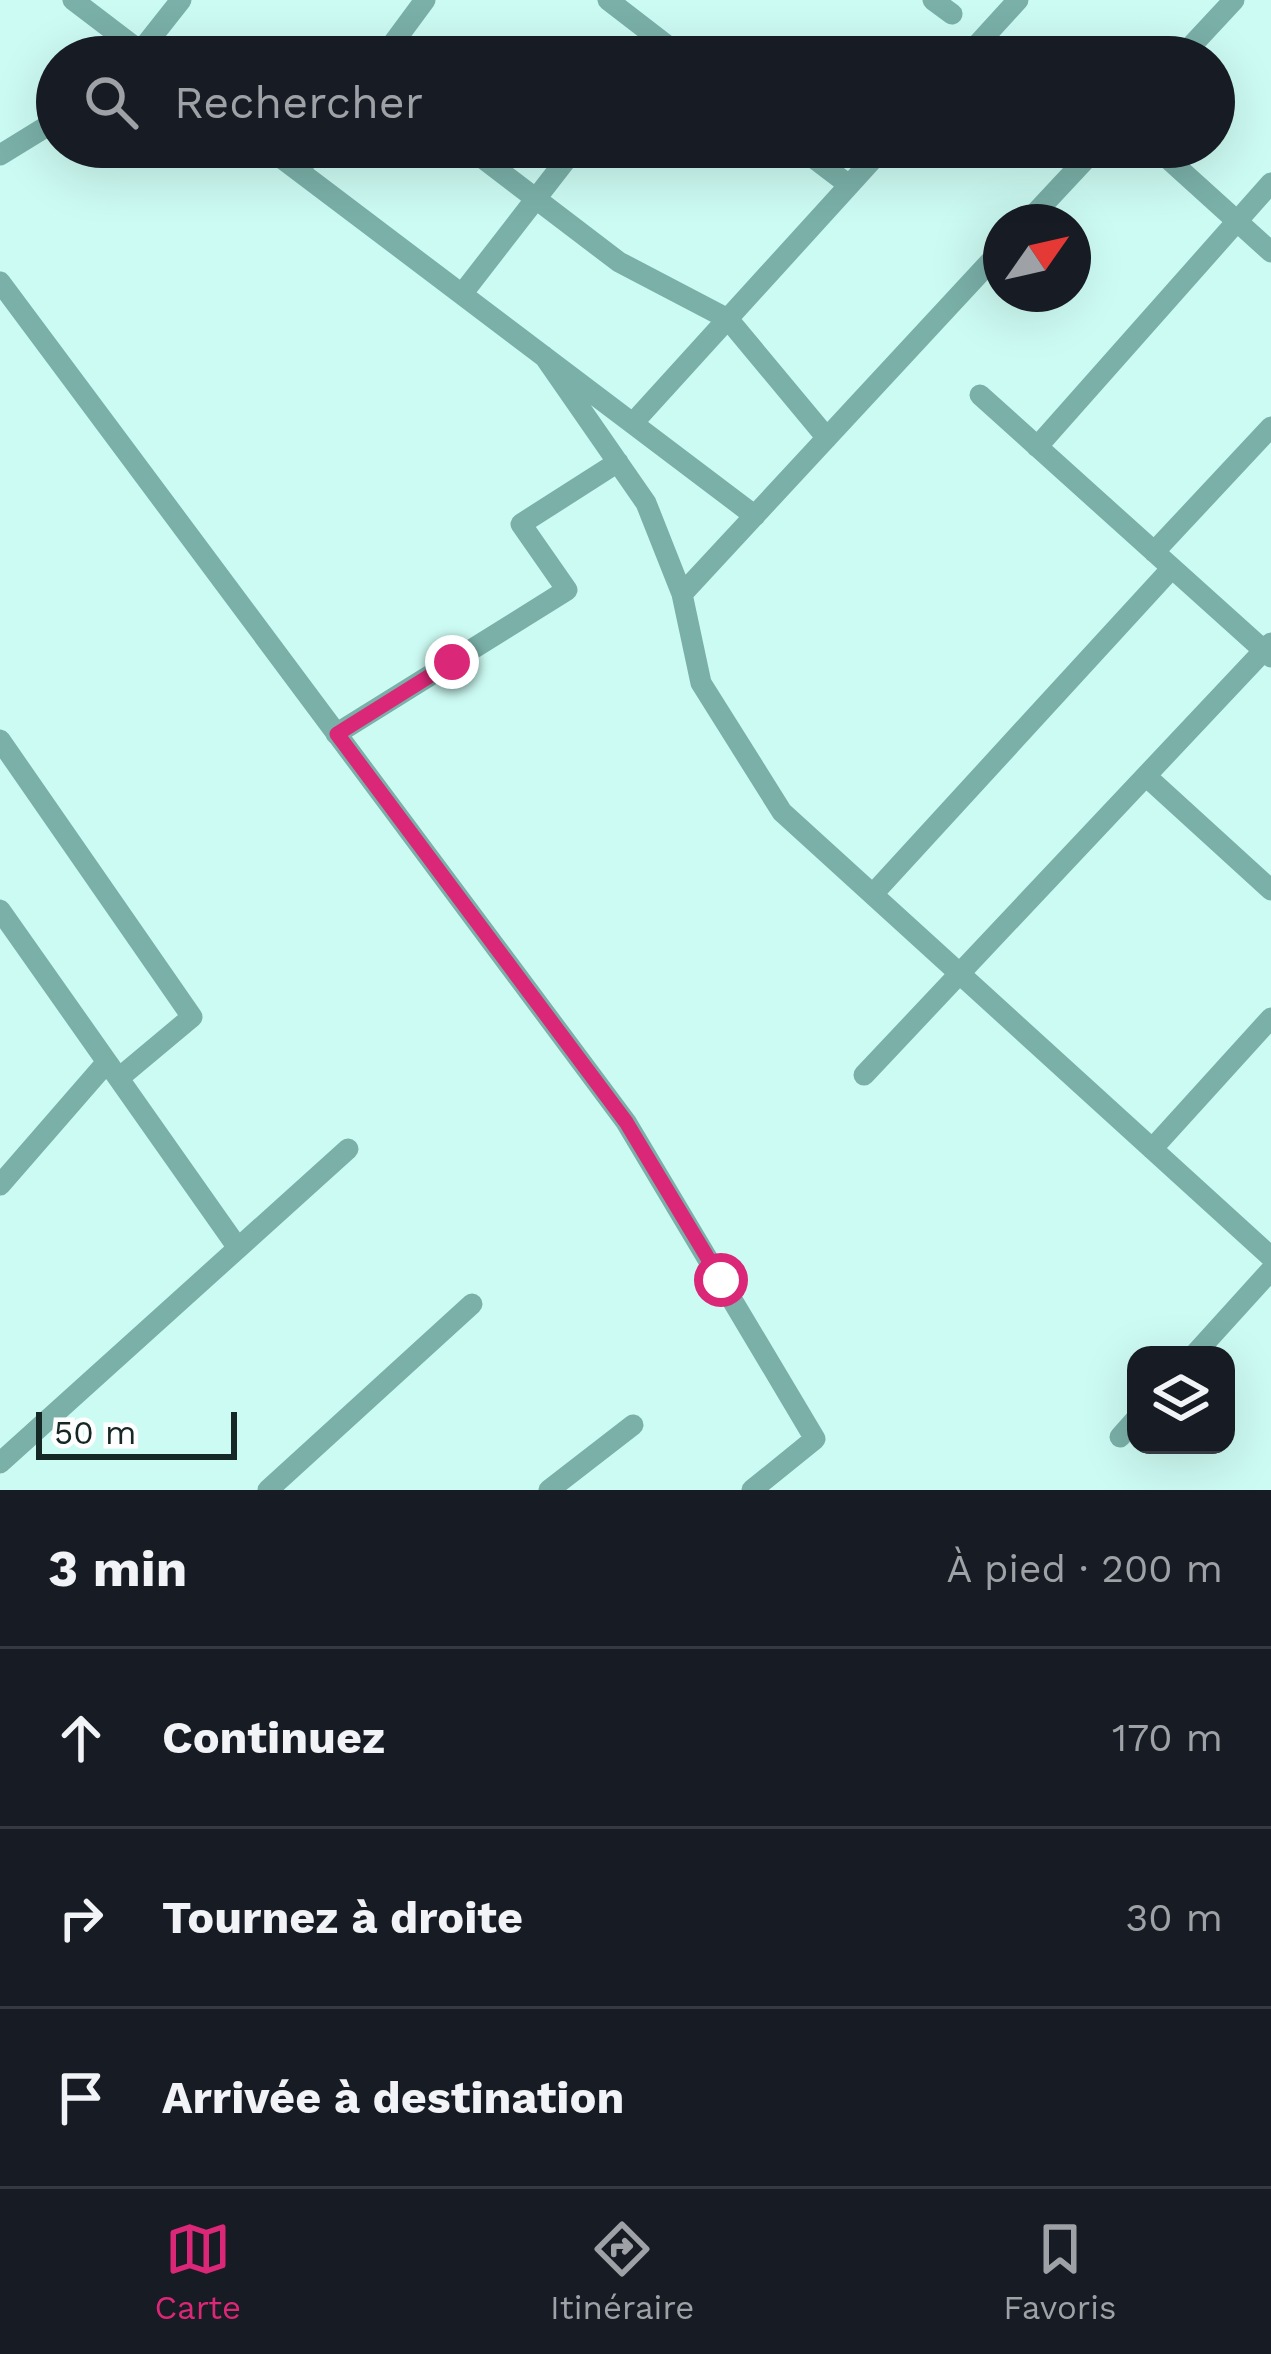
<!DOCTYPE html>
<html lang="fr">
<head>
<meta charset="utf-8">
<style>
	body { margin:0; font-family:"Work Sans",sans-serif; background:#20242c; color:#f1f3f6 }
	.controls { position:absolute; right:36px; bottom:36px; display:grid; overflow:hidden; border-radius:24px; box-shadow:0 12px 48px #0002 }
	.controls button { width:108px; height:108px; display:grid; place-items:center; padding:0; border:0; border-bottom:3px solid #363941; background:#171b24; color:#f1f3f6; font:60px sans-serif }
	.compass { position:absolute; left:983px; top:204px; width:108px; height:108px; border-radius:50%; background:#171b24; box-shadow:0 12px 48px #0002; rotate:56deg }
	.scale { position:absolute; left:36px; bottom:30px; width:201px; box-sizing:border-box; padding-left:12px; border:6px solid #162825; border-top:0; font-size:33px; line-height:42px; white-space:nowrap; color:#162825; -webkit-text-stroke:9px #fff; paint-order:stroke }
	.stop { position:absolute; width:36px; height:36px; margin:-27px; border:9px solid #db2777; border-radius:50%; background:#fff }
	.stop.end { background:#db2777; border-color:#fff; box-shadow:0 3px 12px #0008 }
	.list { margin:0; padding:0; list-style:none }
	h2 { display:flex; justify-content:space-between; align-items:center; height:156px; margin:0; padding:0 48px; font-size:51px }
	h2 small { font-size:39px; font-weight:400; color:#9ea1a6 }
	.list li { display:grid; grid-template-columns:78px 1fr auto; gap:36px; align-items:center; box-sizing:border-box; height:180px; padding:0 48px; border-top:3px solid #363941 }
	.list b { display:block; font-size:45px; white-space:nowrap }
	.list em { font-size:39px; font-style:normal; color:#9ea1a6 }
	.icon { flex:none; width:66px; height:66px; fill:none; stroke:currentColor; stroke-width:2; stroke-linecap:round; stroke-linejoin:round }
	.map { position:relative; flex:none; width:1271px; height:1490px; overflow:hidden }
	.search { position:absolute; background:#171b24; box-shadow:0 12px 48px #0002; left:36px; right:36px; top:36px; height:132px; display:flex; align-items:center; gap:30px; box-sizing:border-box; padding:0 42px; border-radius:66px; color:#9ea1a6; font-size:45px }
	.sheet { height:696px; background:#171b24 }
	nav { display:flex; justify-content:space-around; align-items:center; box-sizing:border-box; height:168px; border-top:3px solid #363941; background:#171b24; font-size:33px; color:#9ea1a6 }
	nav a { display:grid; justify-items:center; gap:6px }
	nav .on { color:#db2777 }
	.map>svg:first-child { display:block }
	.lines { fill:none; stroke-linecap:round; stroke-linejoin:round }
	.street { stroke:#7ab0a8; stroke-width:21 }
	.route { stroke:#db2777; stroke-width:15 }
</style>
</head>
<body>
<div class="map">
<svg width="1271" height="1490" viewBox="0 0 1271 1490">
	<rect width="100%" height="100%" fill="#ccfbf3"/>
	<g class="lines">
		<path class="street" d="M73,0L148,57
			M608,0L682,57
			M933,0L952,14
			M136,57L181,0
			M383,57L425,0
			M966,57L1018,0
			M1181,57L1234,0
			M267,147L755,516
			M468,147L619,262L728,319L827,438
			M799,147L849,185
			M1155,147L1271,252
			M0,155L57,120
			M299,171L316,147
			M1027,222L1097,147
			M0,282L626,1122L815,1439L752,1490
			M462,294L576,147
			M544,356L646,503L682,594L701,683L782,812L1271,1257
			M980,395L1271,657
			M633,423L884,147
			M1037,447L1271,183
			M1154,552L1271,427
			M682,594L1001,250
			M336,734L567,590L521,524L618,462
			M0,740L192,1017L119,1078
			M1146,776L1271,890
			M873,894L1172,568
			M0,910L238,1248
			M864,1075L1271,643
			M1152,1149L1271,1018
			M0,1185L107,1062
			M1194,1355L1271,1270
			M1120,1437L1136,1419
			M0,1463L348,1149
			M268,1490L472,1304
			M549,1490L633,1425"/>
	</g>
	<g class="lines">
		<path class="route" d="M452,662L337,734L626,1122L721,1280"/>
	</g>
</svg>
<div class="controls">
<button><svg class="icon" aria-label="layers" viewBox="0 0 24 24"><path d="M12 4l9 5-9 5-9-5zM3 14l9 5 9-5"/></svg></button>
</div>
<svg class="compass" viewBox="-18 -18 36 36"><path d="M0-13l5 13h-10z" fill="#e53935"/><path d="M0 13l5-13h-10z" fill="#9ea1a6"/></svg>
<div class="scale">50 m</div>
<div class="stop" style="left:721px;top:1280px"></div>
<div class="stop end" style="left:452px;top:662px"></div>
<div class="search"><svg class="icon" aria-label="search" viewBox="0 0 24 24"><circle cx="10" cy="10" r="6"/><path d="M15 15l6 6"/></svg>Rechercher</div>
</div>
<section class="sheet">
<h2>3 min<small>À pied · 200 m</small></h2>
<ul class="list">
<li><svg class="icon" aria-label="ahead" viewBox="0 0 24 24"><path d="M12 20V5M6 11l6-6 6 6"/></svg><div><b>Continuez</b></div><em>170 m</em></li>
<li><svg class="icon" aria-label="right" viewBox="0 0 24 24"><path d="M7 20v-9h11M14 6l5 5-5 5"/></svg><div><b>Tournez à droite</b></div><em>30 m</em></li>
<li><svg class="icon" aria-label="arrive" viewBox="0 0 24 24"><path d="M6 21V4h12l-3 4 3 4H6"/></svg><div><b>Arrivée à destination</b></div></li>
</ul>
</section>
<nav>
<a class="on"><svg class="icon" aria-label="map" viewBox="0 0 24 24"><path d="M3 6l6-2 6 2 6-2v14l-6 2-6-2-6 2zM9 4v14M15 6v14"/></svg>Carte</a>
<a><svg class="icon" aria-label="directions" viewBox="0 0 24 24"><path d="M12 3l9 9-9 9-9-9zM9 14v-3h6M13 9l2 2-2 2"/></svg>Itinéraire</a>
<a><svg class="icon" aria-label="saved" viewBox="0 0 24 24"><path d="M7 4h10v16l-5-4-5 4z"/></svg>Favoris</a>
</nav>
</body>
</html>
